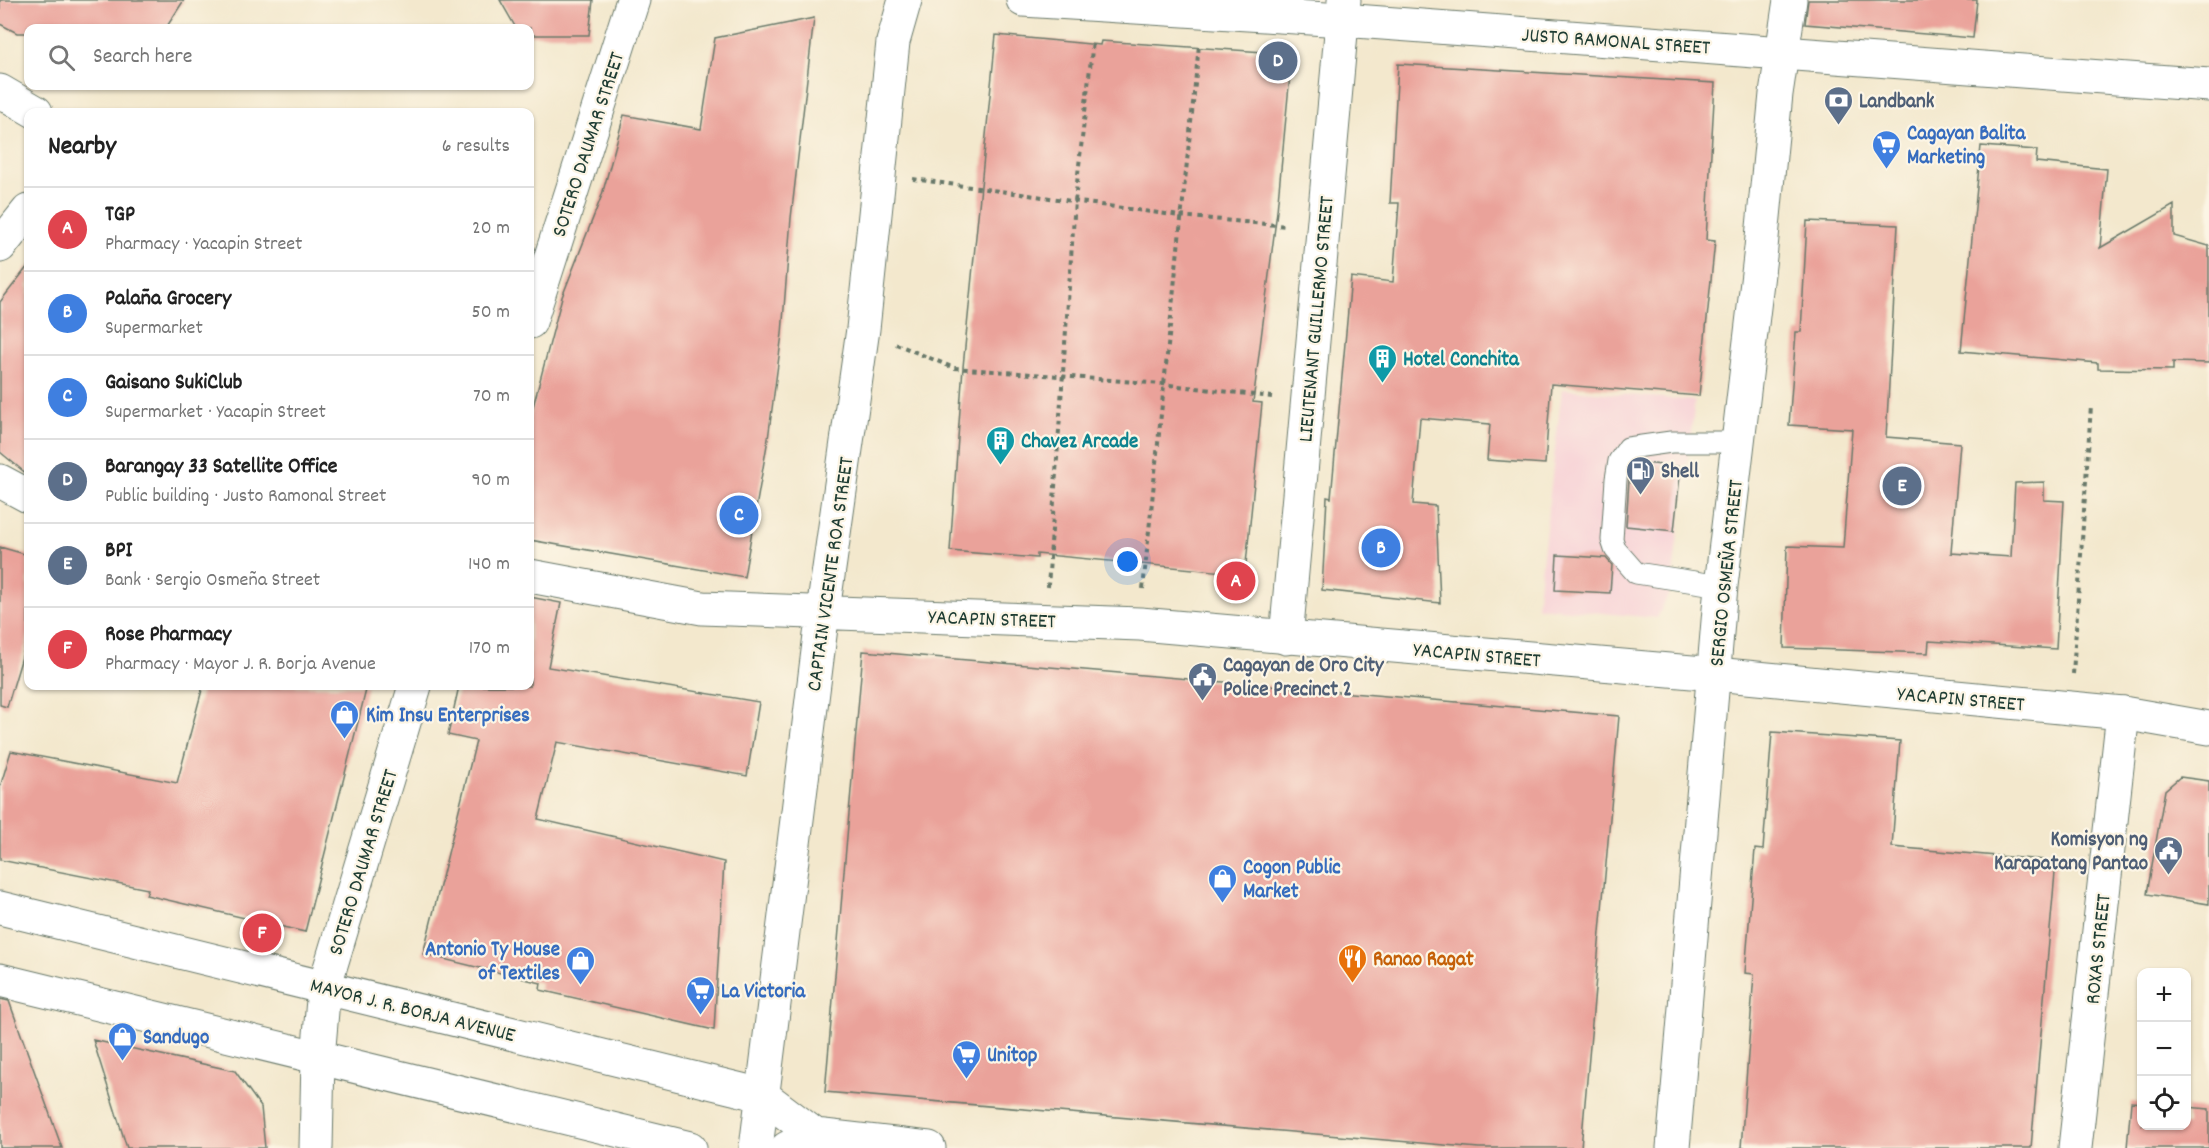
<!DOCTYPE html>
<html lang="en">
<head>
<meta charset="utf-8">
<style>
	body { margin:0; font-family:Dekko,sans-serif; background:#f2f2f2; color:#222 }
	.controls { position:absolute; right:18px; bottom:18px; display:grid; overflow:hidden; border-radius:12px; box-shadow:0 2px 4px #0004 }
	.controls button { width:54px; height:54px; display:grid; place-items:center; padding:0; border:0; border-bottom:2px solid #e0e0e0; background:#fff; color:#222; font:30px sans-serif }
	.you { position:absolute; left:1128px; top:562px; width:21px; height:21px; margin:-15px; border:4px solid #fff; border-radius:50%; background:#1a73e8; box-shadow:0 0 0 9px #1a73e833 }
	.badge { display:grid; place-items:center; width:39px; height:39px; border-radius:50%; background:#d1495b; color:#fff; font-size:20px; font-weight:700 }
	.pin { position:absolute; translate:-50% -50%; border:3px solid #fff; box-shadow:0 2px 6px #0006 }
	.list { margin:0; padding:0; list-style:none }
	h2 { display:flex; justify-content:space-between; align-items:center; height:78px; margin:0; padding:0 24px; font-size:26px }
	h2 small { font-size:20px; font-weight:400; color:#767676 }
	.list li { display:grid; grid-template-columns:39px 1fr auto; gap:18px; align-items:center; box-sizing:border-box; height:84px; padding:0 24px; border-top:2px solid #e0e0e0 }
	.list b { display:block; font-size:22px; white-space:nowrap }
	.list p { margin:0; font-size:20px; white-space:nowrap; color:#767676 }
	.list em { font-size:20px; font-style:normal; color:#767676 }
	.icon { flex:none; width:33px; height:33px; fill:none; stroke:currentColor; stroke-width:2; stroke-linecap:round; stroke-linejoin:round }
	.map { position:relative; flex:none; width:2209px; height:1148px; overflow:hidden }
	.search { position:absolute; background:#fff; box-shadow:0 2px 4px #0004; left:24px; top:24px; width:510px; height:66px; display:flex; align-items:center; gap:15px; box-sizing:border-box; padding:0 21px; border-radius:12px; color:#767676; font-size:22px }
	.panel { position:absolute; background:#fff; box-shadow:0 2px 4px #0004; left:24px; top:108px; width:510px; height:582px; border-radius:12px }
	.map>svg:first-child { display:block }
	.built { fill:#f7cfd5 }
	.building { fill:#eaa29a }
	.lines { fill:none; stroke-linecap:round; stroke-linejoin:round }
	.service-casing { stroke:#69796a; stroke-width:23 }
	.minor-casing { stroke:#69796a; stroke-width:35 }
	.tertiary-casing { stroke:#69796a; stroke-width:35 }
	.secondary-casing { stroke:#69796a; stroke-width:35 }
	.primary-casing { stroke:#69796a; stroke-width:35 }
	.path { stroke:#69796a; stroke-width:4; stroke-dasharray:4.5 4.5; stroke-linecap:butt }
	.service { stroke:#fff; stroke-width:21 }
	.minor { stroke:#fff; stroke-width:33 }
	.tertiary { stroke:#fff; stroke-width:33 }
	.secondary { stroke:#fff; stroke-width:33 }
	.primary { stroke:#fff; stroke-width:33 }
	.labels { text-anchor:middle; stroke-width:4.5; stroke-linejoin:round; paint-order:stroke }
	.street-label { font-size:21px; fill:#1f3d34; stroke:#fcf5e5 }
	.service-label { font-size:21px; font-weight:bold; fill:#4e5e75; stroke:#fcf5e5; text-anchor:start }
	.shop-label { font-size:21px; font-weight:bold; fill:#366cbe; stroke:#fcf5e5; text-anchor:start }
	.culture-label { font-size:21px; font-weight:bold; fill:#0d838f; stroke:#fcf5e5; text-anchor:start }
	.food-label { font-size:21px; font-weight:bold; fill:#c56008; stroke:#fcf5e5; text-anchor:start }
</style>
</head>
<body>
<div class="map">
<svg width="2209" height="1148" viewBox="0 0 2209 1148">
	<rect width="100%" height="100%" fill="#fcf5e5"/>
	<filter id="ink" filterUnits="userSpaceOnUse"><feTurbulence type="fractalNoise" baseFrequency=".0167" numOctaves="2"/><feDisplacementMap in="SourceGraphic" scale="12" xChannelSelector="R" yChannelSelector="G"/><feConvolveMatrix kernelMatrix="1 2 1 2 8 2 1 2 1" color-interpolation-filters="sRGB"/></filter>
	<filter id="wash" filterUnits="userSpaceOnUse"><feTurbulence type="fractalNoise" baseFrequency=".008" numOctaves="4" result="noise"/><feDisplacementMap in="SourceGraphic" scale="24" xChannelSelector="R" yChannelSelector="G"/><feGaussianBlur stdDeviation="1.35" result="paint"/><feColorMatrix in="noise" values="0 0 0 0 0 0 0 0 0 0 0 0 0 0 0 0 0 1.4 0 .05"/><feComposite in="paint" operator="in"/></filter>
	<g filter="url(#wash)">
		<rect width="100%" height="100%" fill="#f3e8cd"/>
		<path class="built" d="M1562,389L1695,401L1671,590L1657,618L1537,607Z"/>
		<g id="blocks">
			<path class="building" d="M0,0H184L166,28H28V33H17L0,24Z
				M500,0H593L589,35H530V28H516Z
				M1808,0H1977L1973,38L1805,24Z
				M814,18L791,218L782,334L768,439L744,577L530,540V418L562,297L602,195L624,115L701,129L715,38Z
				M996,35L1100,45L1101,41L1292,54L1277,211L1253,402L1262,403L1245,574L1037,554V558L950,551L963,367Z
				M1398,64L1715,83L1706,240L1715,241L1699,396L1551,384L1545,464L1487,460L1490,424L1420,418L1413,504L1436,506L1440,603L1322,590L1327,497L1331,498L1351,277L1393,282L1399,203H1390Z
				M1981,146L2037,150L2036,162L2107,169L2100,248L2174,205V236L2209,246V363L2173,362V370L2098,369V363L1961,351Z
				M1807,221L1898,225L1886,437L1960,443L1951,553L2011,557L2015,483L2044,482V500L2064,501L2056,649L1929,641L1928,653L1784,648L1787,546L1843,548L1852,429L1789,425L1796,332H1801Z
				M28,266V475L0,452V302Z
				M1634,462L1681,467L1674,531L1626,526L1629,480Z
				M0,547L28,555V637L7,707L0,705Z
				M1557,555L1606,558L1612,565L1610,593L1555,590Z
				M530,597L561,603L548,667L759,702L747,776L557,742L538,819L724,862L714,1030L540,990L541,983L423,954L476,741L448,735L459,686H530Z
				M863,651L1619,716L1581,1148H1479L825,1092Z
				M203,686H367L305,932L146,895L148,889L0,860V787L11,751L177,783Z
				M1772,732L1900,741L1892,847L2056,861L2031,1148H1741L1754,974L1745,973L1755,849L1763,850Z
				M2180,777L2209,781V904L2147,894L2165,790Z
				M0,999L9,1001L62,1148H0Z
				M93,1040L235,1071L261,1107L265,1148H127Z
				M2131,1102L2142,1103V1125H2187V1107L2209,1109V1148H2127Z"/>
		</g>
	</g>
	<g filter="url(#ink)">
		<use href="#blocks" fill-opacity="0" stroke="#69796a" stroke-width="1.5"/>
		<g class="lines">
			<defs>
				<path id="service" d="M1721,586L1636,573L1615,549L1612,540L1616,479L1619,461L1628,448L1671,442H1739"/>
				<path id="minor" d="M0,91L36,112
					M0,246L28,211
					M530,322L633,0
					M1286,638L1344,0
					M316,1148L318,1058L324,988L415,686
					M2075,1148L2123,713"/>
				<path id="tertiary" d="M1023,0L1342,20L2209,85
					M0,481L28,496
					M530,576L702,608L1140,624L1715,674L2123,713L2209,728
					M756,1148L823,611L863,329L893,42L905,0"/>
				<path id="secondary" d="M1673,1148L1721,586L1761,248L1776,94L1790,0"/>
				<path id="primary" d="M0,908L762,1095L815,1135L929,1148
					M0,980L690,1148
					M787,1148L815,1135"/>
			</defs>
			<use href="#service" class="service-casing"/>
			<use href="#minor" class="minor-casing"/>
			<use href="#tertiary" class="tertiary-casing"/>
			<use href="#secondary" class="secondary-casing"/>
			<use href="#primary" class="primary-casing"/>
			<path class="path" d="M913,179L1180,216L1287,226
				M896,344L954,368L1162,384L1272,397
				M1048,587L1075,201L1093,41
				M1143,589L1199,45
				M2073,674L2091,406"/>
			<use href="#service" class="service"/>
			<use href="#minor" class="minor"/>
			<use href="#tertiary" class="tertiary"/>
			<use href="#secondary" class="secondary"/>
			<use href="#primary" class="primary"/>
		</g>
	</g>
	<defs>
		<symbol id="bank-pin" viewBox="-11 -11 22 30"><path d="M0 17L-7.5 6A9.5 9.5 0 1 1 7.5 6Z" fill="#5c6f8a" stroke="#fcf5e5"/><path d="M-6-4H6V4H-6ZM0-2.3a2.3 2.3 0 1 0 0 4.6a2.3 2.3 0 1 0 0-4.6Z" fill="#fff"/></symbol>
		<symbol id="supermarket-pin" viewBox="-11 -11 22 30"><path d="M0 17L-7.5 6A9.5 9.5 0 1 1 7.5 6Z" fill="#3f7fe0" stroke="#fcf5e5"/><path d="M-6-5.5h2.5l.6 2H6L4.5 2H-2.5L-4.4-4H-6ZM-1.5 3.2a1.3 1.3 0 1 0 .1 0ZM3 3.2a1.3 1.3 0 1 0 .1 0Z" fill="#fff"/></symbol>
		<symbol id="building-pin" viewBox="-11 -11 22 30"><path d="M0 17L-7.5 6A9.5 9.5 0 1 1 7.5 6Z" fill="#0f9aa8" stroke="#fcf5e5"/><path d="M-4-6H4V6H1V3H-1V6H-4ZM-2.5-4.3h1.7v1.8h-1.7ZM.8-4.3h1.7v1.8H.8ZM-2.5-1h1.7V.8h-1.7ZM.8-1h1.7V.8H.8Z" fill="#fff"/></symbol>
		<symbol id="fuel-pin" viewBox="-11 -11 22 30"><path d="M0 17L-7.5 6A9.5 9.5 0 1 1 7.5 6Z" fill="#5c6f8a" stroke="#fcf5e5"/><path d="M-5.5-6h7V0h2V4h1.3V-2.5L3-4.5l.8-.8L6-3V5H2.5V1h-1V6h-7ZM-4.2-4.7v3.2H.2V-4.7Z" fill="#fff"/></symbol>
		<symbol id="civic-pin" viewBox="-11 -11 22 30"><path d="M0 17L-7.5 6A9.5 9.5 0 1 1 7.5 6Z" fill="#5c6f8a" stroke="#fcf5e5"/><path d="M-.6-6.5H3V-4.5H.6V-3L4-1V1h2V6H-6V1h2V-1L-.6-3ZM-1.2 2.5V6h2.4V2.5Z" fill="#fff"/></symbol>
		<symbol id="shop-pin" viewBox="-11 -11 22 30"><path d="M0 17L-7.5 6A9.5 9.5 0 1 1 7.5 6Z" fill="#3f7fe0" stroke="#fcf5e5"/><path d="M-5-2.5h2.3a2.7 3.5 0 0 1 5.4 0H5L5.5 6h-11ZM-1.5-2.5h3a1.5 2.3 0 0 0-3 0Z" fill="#fff"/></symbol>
		<symbol id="restaurant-pin" viewBox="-11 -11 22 30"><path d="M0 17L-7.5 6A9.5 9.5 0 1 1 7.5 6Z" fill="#e8710a" stroke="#fcf5e5"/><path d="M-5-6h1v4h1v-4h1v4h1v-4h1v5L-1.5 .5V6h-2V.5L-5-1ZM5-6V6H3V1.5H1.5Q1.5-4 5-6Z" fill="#fff"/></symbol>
	</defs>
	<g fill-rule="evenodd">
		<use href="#bank-pin" x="1822" y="84" width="33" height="45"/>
		<use href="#supermarket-pin" x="1870" y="128" width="33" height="45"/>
		<use href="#building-pin" x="1366" y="342" width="33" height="45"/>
		<use href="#building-pin" x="984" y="424" width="33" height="45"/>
		<use href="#fuel-pin" x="1624" y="454" width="33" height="45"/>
		<use href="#civic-pin" x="1186" y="660" width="33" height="45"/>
		<use href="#shop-pin" x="328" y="698" width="33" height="45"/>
		<use href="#civic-pin" x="2152" y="834" width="33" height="45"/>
		<use href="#shop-pin" x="1206" y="862" width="33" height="45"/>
		<use href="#restaurant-pin" x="1336" y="942" width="33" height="45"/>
		<use href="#shop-pin" x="564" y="944" width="33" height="45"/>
		<use href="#supermarket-pin" x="684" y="974" width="33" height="45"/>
		<use href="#shop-pin" x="106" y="1020" width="33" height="45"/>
		<use href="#supermarket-pin" x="950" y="1038" width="33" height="45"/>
	</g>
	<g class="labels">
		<g class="street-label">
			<text transform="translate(1616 40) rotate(4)" y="7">JUSTO RAMONAL STREET</text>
			<text transform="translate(587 144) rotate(-72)" y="7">SOTERO DAUMAR STREET</text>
			<text transform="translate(1315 319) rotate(-85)" y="7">LIEUTENANT GUILLERMO STREET</text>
			<text transform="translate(1725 573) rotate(-84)" y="7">SERGIO OSMEÑA STREET</text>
			<text transform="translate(829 574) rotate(-82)" y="7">CAPTAIN VICENTE ROA STREET</text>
			<text transform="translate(992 618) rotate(2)" y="7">YACAPIN STREET</text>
			<text transform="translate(1477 654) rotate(5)" y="7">YACAPIN STREET</text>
			<text transform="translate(1961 698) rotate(5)" y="7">YACAPIN STREET</text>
			<text transform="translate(362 862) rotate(-73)" y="7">SOTERO DAUMAR STREET</text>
			<text transform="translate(2097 949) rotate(-84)" y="7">ROXAS STREET</text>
			<text transform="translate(413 1009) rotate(14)" y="7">MAYOR J. R. BORJA AVENUE</text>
		</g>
		<g class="service-label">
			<text x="1859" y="107">Landbank</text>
			<text x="1661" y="477">Shell</text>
			<text x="1223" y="671">Cagayan de Oro City<tspan x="1223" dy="24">Police Precinct 2</tspan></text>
			<text x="2148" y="845" text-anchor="end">Komisyon ng<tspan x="2148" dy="24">Karapatang Pantao</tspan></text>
		</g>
		<g class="shop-label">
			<text x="1907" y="139">Cagayan Balita<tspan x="1907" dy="24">Marketing</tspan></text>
			<text x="366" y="721">Kim Insu Enterprises</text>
			<text x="1243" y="873">Cogon Public<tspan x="1243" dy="24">Market</tspan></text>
			<text x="560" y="955" text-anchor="end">Antonio Ty House<tspan x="560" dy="24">of Textiles</tspan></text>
			<text x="721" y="997">La Victoria</text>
			<text x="143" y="1043">Sandugo</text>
			<text x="987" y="1061">Unitop</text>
		</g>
		<g class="culture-label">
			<text x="1403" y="365">Hotel Conchita</text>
			<text x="1021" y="447">Chavez Arcade</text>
		</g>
		<g class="food-label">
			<text x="1373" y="965">Ranao Ragat</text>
		</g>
	</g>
</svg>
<div class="controls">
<button>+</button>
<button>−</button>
<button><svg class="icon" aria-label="locate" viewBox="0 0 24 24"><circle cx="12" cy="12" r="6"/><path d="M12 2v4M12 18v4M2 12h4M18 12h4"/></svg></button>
</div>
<div class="you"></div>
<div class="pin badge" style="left:1236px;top:581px;background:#e0444e">A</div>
<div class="pin badge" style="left:1381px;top:548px;background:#3f7fe0">B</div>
<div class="pin badge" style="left:739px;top:515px;background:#3f7fe0">C</div>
<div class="pin badge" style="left:1278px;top:61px;background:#5c6f8a">D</div>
<div class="pin badge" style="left:1902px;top:486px;background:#5c6f8a">E</div>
<div class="pin badge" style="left:262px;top:933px;background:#e0444e">F</div>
<div class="search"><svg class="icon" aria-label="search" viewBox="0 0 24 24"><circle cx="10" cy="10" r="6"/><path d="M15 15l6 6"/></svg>Search here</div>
<section class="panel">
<h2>Nearby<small>6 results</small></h2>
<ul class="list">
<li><span class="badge" style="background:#e0444e">A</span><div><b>TGP</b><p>Pharmacy · Yacapin Street</p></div><em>20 m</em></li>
<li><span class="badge" style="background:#3f7fe0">B</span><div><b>Palaña Grocery</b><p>Supermarket</p></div><em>50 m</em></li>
<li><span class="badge" style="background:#3f7fe0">C</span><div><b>Gaisano SukiClub</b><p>Supermarket · Yacapin Street</p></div><em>70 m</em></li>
<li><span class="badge" style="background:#5c6f8a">D</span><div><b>Barangay 33 Satellite Office</b><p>Public building · Justo Ramonal Street</p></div><em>90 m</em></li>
<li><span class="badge" style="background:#5c6f8a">E</span><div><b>BPI</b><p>Bank · Sergio Osmeña Street</p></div><em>140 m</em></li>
<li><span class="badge" style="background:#e0444e">F</span><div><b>Rose Pharmacy</b><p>Pharmacy · Mayor J. R. Borja Avenue</p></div><em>170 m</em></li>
</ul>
</section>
</div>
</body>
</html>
